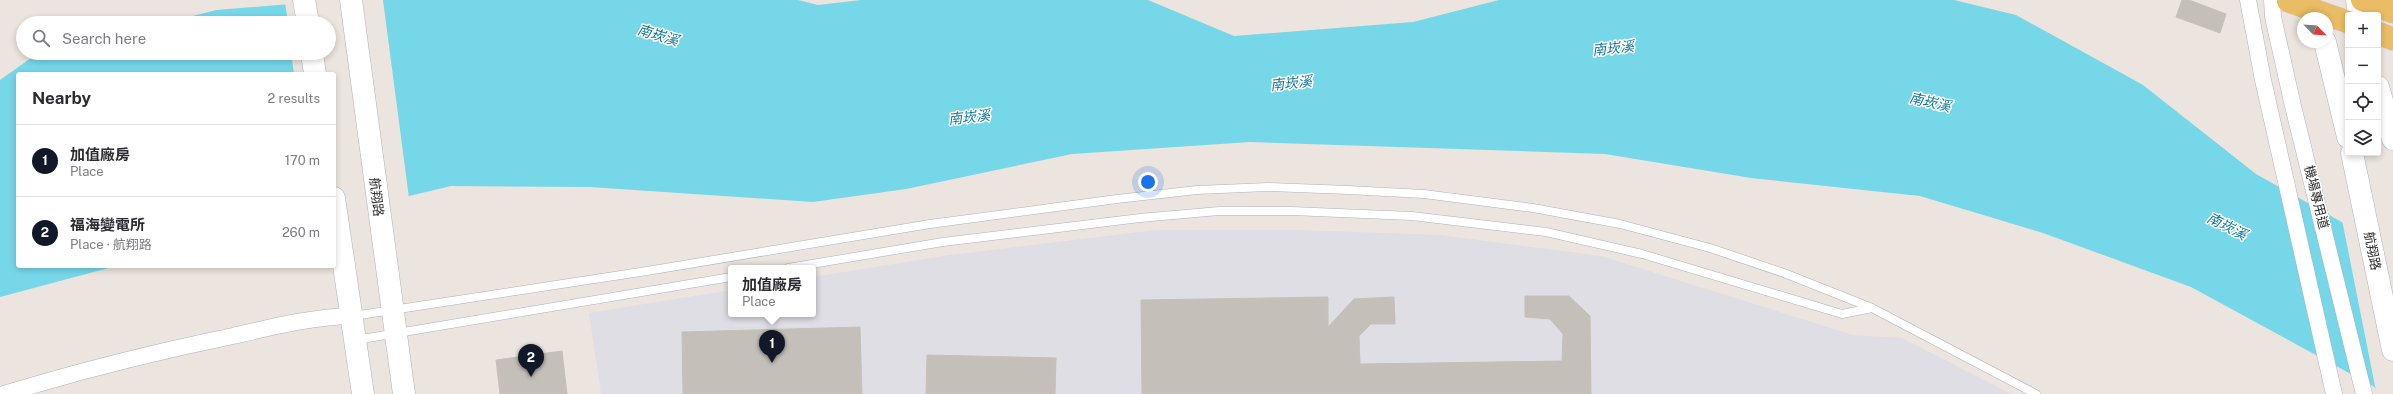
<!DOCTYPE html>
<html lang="en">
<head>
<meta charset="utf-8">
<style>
	body { margin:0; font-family:"Public Sans","Noto Sans TC",sans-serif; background:#f7f7f7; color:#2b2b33 }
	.controls { position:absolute; right:12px; top:12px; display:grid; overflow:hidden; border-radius:4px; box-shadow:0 2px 6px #0003 }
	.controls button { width:36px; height:36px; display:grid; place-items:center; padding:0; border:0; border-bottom:1px solid #e1e1e2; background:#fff; color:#2b2b33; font:20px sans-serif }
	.compass { position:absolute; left:2297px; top:12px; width:36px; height:36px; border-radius:50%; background:#fff; box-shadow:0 2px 6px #0003; rotate:115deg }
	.you { position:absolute; left:1148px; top:182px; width:14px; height:14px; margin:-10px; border:3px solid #fff; border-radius:50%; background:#1a73e8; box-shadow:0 0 0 6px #1a73e833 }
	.badge { display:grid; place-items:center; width:26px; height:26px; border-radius:50%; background:#111827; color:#fff; font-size:13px; font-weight:700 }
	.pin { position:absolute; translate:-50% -33px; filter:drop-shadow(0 1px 2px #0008) }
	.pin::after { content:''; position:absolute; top:21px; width:14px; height:12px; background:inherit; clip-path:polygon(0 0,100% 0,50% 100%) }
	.popup { position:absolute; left:728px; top:265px; width:88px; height:52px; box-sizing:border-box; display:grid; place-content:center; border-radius:4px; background:#fff; filter:drop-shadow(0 1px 3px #0005); font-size:13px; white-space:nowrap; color:#7c7c81 }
	.popup b { font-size:15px; color:#2b2b33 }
	.popup::after { content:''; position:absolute; left:50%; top:100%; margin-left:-8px; border:8px solid transparent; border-top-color:#fff }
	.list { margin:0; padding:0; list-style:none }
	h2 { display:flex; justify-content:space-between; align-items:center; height:52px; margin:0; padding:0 16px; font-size:17px }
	h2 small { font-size:13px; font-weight:400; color:#7c7c81 }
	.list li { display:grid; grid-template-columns:26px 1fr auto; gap:12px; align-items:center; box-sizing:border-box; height:72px; padding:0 16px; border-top:1px solid #e1e1e2 }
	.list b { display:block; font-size:15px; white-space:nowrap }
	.list p { margin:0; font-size:13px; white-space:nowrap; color:#7c7c81 }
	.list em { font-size:13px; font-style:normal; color:#7c7c81 }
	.icon { flex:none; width:22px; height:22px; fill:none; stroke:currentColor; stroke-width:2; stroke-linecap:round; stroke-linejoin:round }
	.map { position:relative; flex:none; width:2393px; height:394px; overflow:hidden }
	.search { position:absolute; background:#fff; box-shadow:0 2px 6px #0003; left:16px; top:16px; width:320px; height:44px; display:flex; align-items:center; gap:10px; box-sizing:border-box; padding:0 14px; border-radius:22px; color:#7c7c81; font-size:15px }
	.panel { position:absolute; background:#fff; box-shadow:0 2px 6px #0003; left:16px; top:72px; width:320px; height:196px; border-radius:4px }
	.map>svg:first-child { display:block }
	.industrial { fill:#dfdee5 }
	.water { fill:#76d7e8 }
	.pier { fill:#ece4de }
	.building { fill:#c5bfb9; stroke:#c7c0b7 }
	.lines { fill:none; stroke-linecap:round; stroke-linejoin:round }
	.lane-casing { stroke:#aeb2bb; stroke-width:9 }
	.street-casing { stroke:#aeb2bb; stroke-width:17 }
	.secondary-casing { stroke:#aeb2bb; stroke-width:23 }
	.primary-casing { stroke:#c4c4c4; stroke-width:23 }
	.lane { stroke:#fff; stroke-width:8 }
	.street { stroke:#fff; stroke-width:16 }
	.secondary { stroke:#fff; stroke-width:22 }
	.primary { stroke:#e9bc65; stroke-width:22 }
	.labels { text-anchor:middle; stroke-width:3; stroke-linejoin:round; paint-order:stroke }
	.street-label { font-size:13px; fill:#2b2b2b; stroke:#fff }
	.water-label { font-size:14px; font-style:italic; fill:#147795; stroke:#fff }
</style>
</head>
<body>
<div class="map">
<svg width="2393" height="394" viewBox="0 0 2393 394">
	<rect width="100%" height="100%" fill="#ece4de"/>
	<path class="industrial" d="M1156,230H1299L1440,235L1601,256L1853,335L1902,338L2011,394H601L589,313L731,290V314H813V277L943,256Z"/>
	<path class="water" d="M339,0H798L818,5L861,0H1148L1234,36L1413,22L1499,0H1954L2016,15L2143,85L2256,174L2393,251V394H2381L2373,386L2191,287L2043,233L1920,196L1751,178L1605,154L1250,142L1072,154L906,189L813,202L590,187L451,186L334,214V74H18V266H116L0,297V80L31,58L51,53H329V23H166L216,10Z"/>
	<path class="pier" d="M314,0H383L409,198L334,216V74H294L291,53H329V23H288L285,2Z
		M2342,220L2393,249V394H2378L2376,391Z"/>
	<path class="building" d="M2182,0H2189L2226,14L2220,33L2176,17Z
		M1525,296H1569L1590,316L1591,394H1142L1141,300L1328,297V327L1354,299L1394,297L1395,324H1371L1359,336L1360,364L1562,361L1563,334L1550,319L1525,317Z
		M860,327L862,394H683L682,332Z
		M562,351L567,394H500L496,360Z
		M927,355L1056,358L1055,394H926Z"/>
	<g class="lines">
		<defs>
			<path id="lane" d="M788,268L943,242L1140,218L1219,211H1291L1412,216L1546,232L1642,254L1842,314L1872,308
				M353,316L647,271L930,224L1117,199L1197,190L1268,187L1348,190L1424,194L1533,208L1620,224L1710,248L1784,273L1872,308L2036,394
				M356,340L731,277"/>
			<path id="street" d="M2248,0L2263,80L2334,394
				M2272,0L2273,17L2293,106L2364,394
				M4,394C79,371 155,352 233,336C272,327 311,317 352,316"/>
			<path id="secondary" d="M304,0L308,23
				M351,0L404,394
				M2357,0L2359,15
				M2325,42L2348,137
				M312,53L315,74
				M2378,87L2393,139
				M2352,153L2393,350
				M334,198L363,394"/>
			<path id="primary" d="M2362,0L2393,12
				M2288,1L2348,22
				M2378,33L2393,39"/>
		</defs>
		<use href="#lane" class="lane-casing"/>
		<use href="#street" class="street-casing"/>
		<use href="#secondary" class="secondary-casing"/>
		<use href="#primary" class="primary-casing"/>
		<use href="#lane" class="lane"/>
		<use href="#street" class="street"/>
		<use href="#secondary" class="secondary"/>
		<use href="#primary" class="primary"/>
	</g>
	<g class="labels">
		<g class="street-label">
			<text transform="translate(377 197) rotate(83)" y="5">航翔路</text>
			<text transform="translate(2317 197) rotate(76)" y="5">機場專用道</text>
			<text transform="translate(2373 251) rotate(79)" y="5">航翔路</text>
		</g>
		<g class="water-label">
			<text transform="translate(658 35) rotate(17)" y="5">南崁溪</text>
			<text transform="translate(1613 48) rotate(-6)" y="5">南崁溪</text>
			<text transform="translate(1291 83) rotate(-6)" y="5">南崁溪</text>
			<text transform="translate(1930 102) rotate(13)" y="5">南崁溪</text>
			<text transform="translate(969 117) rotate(-6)" y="5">南崁溪</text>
			<text transform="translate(2227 226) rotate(27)" y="5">南崁溪</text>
		</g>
	</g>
</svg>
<div class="controls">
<button>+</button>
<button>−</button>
<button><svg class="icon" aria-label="locate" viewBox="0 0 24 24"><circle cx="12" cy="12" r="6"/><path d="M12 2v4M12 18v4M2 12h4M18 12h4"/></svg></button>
<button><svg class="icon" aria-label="layers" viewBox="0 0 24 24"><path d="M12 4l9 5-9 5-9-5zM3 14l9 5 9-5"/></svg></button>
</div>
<svg class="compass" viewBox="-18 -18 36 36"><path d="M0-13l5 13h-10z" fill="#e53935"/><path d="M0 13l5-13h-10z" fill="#7c7c81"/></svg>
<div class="you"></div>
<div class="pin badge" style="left:772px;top:363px">1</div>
<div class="popup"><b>加值廠房</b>Place</div>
<div class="pin badge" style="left:531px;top:377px">2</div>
<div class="search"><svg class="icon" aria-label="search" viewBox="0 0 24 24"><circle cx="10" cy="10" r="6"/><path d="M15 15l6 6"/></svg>Search here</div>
<section class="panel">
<h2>Nearby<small>2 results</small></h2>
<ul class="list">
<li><span class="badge">1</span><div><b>加值廠房</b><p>Place</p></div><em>170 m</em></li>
<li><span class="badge">2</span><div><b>福海變電所</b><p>Place · 航翔路</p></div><em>260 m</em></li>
</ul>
</section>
</div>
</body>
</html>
